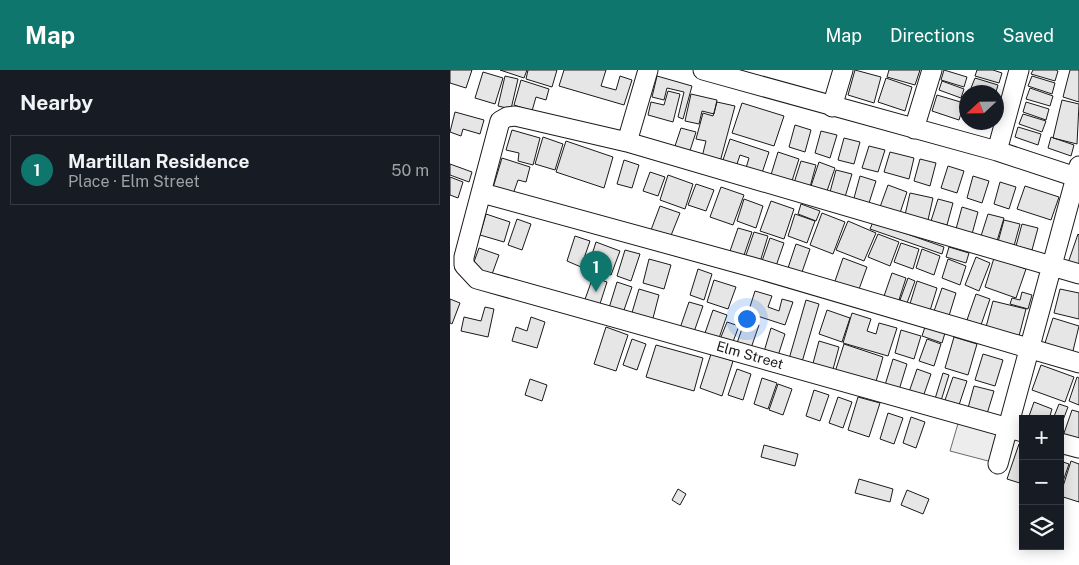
<!DOCTYPE html>
<html lang="en">
<head>
<meta charset="utf-8">
<style>
	body { margin:0; font-family:"Public Sans",sans-serif; background:#242831; color:#f1f3f6 }
	.controls { position:absolute; right:15px; bottom:15px; display:grid; overflow:hidden; border-radius:0px; box-shadow:0 2px 12px #0003 }
	.controls button { width:45px; height:45px; display:grid; place-items:center; padding:0; border:0; border-bottom:1px solid #363941; background:#171b24; color:#f1f3f6; font:25px sans-serif }
	.compass { position:absolute; left:509px; top:15px; width:45px; height:45px; border-radius:50%; background:#171b24; box-shadow:0 2px 12px #0003; rotate:248deg }
	.you { position:absolute; left:296px; top:248px; width:18px; height:18px; margin:-12px; border:4px solid #fff; border-radius:50%; background:#1a73e8; box-shadow:0 0 0 8px #1a73e833 }
	.badge { display:grid; place-items:center; width:32px; height:32px; border-radius:50%; background:#0f766e; color:#fff; font-size:16px; font-weight:700 }
	.pin { position:absolute; translate:-50% -41px; filter:drop-shadow(0 1px 2px #0008) }
	.pin::after { content:''; position:absolute; top:26px; width:18px; height:15px; background:inherit; clip-path:polygon(0 0,100% 0,50% 100%) }
	.list { margin:0; padding:0; list-style:none }
	h2 { display:flex; justify-content:space-between; align-items:center; height:65px; margin:0; padding:0 20px; font-size:21px }
	h2 small { font-size:16px; font-weight:400; color:#9ea1a6 }
	.list li { display:grid; grid-template-columns:32px 1fr auto; gap:15px; align-items:center; box-sizing:border-box; height:70px; margin:0 10px 10px; padding:0 10px; border:1px solid #363941; border-radius:0px }
	.list b { display:block; font-size:19px; white-space:nowrap }
	.list p { margin:0; font-size:16px; white-space:nowrap; color:#9ea1a6 }
	.list em { font-size:16px; font-style:normal; color:#9ea1a6 }
	.icon { flex:none; width:28px; height:28px; fill:none; stroke:currentColor; stroke-width:2; stroke-linecap:round; stroke-linejoin:round }
	.map { position:relative; flex:none; width:629px; height:495px; overflow:hidden }
	header { display:flex; align-items:center; gap:30px; box-sizing:border-box; height:70px; padding:0 25px; background:#0f766e; color:#fff }
	header strong { font-size:24px }
	nav { display:flex; gap:28px; margin-inline-start:auto; font-size:18px }
	main { display:flex }
	aside { flex:1; background:#171b24 }
	.map>svg:first-child { display:block }
	.green { fill:#ededed; stroke:#6a6a6a }
	.building { fill:#e6e6e6; stroke:#1a1a1a }
	.lines { fill:none; stroke-linecap:round; stroke-linejoin:round }
	.street-casing { stroke:#1a1a1a; stroke-width:21 }
	.street { stroke:#fff; stroke-width:19 }
	.labels { text-anchor:middle; stroke-width:4; stroke-linejoin:round; paint-order:stroke }
	.street-label { font-size:14px; fill:#1a1a1a; stroke:#fff }
</style>
</head>
<body>
<header>
<strong>Map</strong>
<nav><a>Map</a><a>Directions</a><a>Saved</a></nav>
</header>
<main>
<aside>
<h2>Nearby<small></small></h2>
<ul class="list">
<li><span class="badge">1</span><div><b>Martillan Residence</b><p>Place · Elm Street</p></div><em>50 m</em></li>
</ul>
</aside>
<div class="map">
<svg width="629" height="495" viewBox="0 0 629 495">
	<rect width="100%" height="100%" fill="#fff"/>
	<path class="green" d="M509,350L551,362L542,392L500,381Z"/>
	<path class="building" d="M0,0H22L16,18L0,13Z
		M50,0H77L74,8Z
		M78,0H107L102,17L76,9Z
		M114,0H156L151,16L166,20L170,6L182,10L174,35L109,16Z
		M405,0L431,7L424,33L398,25Z
		M439,0H470L465,15L437,7Z
		M494,0L517,7L514,17L491,10Z
		M527,0H543L552,3L549,13L525,6Z
		M583,0H606L608,1L605,11L581,4Z
		M620,0H629V32L613,27Z
		M33,2L53,8L45,34L25,28Z
		M55,6L68,9L61,39L48,36Z
		M207,6L242,16L233,49L228,47L234,22L217,18L214,30L202,27Z
		M582,6L605,13L602,24L578,16Z
		M436,8L462,17L455,41L428,32Z
		M525,8L548,15L546,22H534L521,18Z
		M71,10L99,19L96,30L86,27L82,41L64,35Z
		M492,11L514,19L511,28L489,20Z
		M580,18L603,26L600,36L576,29Z
		M218,21L230,24L223,52L198,45L201,32L214,35Z
		M241,24L267,30L264,44L252,41L249,54L235,51Z
		M487,25L514,33L509,50L482,41Z
		M612,30L629,34L627,74L603,68Z
		M267,32L285,36L270,92L252,87L256,71L246,69L253,43L263,46Z
		M576,32L599,39L596,50L573,42Z
		M292,33L334,46L324,76L282,63Z
		M5,42L34,50L30,64L13,59L11,66L0,62Z
		M573,44L596,51L592,62L569,54Z
		M345,55L361,60L355,82L339,77Z
		M568,57L591,64L588,75L565,67Z
		M231,58L246,62L238,87L223,82Z
		M62,60L90,68L83,95L68,91L69,83L56,80Z
		M371,61L387,65L380,88L365,83Z
		M93,67L113,74L105,100L85,94Z
		M601,67L624,75L621,86L598,78Z
		M394,68L410,72L404,94L388,90Z
		M280,69L319,82L312,103L296,98L299,88L290,85L286,97L272,93Z
		M116,71L163,87L154,118L106,102Z
		M419,76L435,80L428,102L412,98Z
		M328,82L349,89L341,114L320,108Z
		M440,82L464,88L459,109L434,102Z
		M52,88L80,97L76,112L68,110L62,127L42,121Z
		M470,89L486,93L480,116L464,111Z
		M174,90L189,95L182,118L167,114Z
		M351,91L366,95L360,117L344,113Z
		M369,92L385,98L377,121L361,116Z
		M0,94L22,102L19,112L0,105Z
		M498,96L514,101L507,123L491,118Z
		M386,100L402,104L395,127L380,122Z
		M200,102L215,107L208,126L193,121Z
		M218,105L243,114L235,139L210,130Z
		M410,106L426,111L419,133L404,128Z
		M523,106L539,111L532,133L517,128Z
		M0,107L13,112L8,128L0,125Z
		M550,112L566,117L559,139L544,134Z
		M246,114L264,120L256,141L238,135Z
		M438,115L457,122L450,143L430,137Z
		M575,116L609,127L601,150L567,139Z
		M271,117L294,125L283,155L260,147Z
		M460,123L483,128L478,150L455,145Z
		M294,129L313,136L306,158L287,151Z
		M488,129L503,133L497,155L481,151Z
		M321,131L344,139L334,169L310,161Z
		M351,134L370,141L366,151L348,144Z
		M210,136L230,143L220,168L201,160Z
		M512,137L528,142L522,164L506,159Z
		M372,143L395,152L383,184L360,175Z
		M36,144L60,152L54,172L30,165Z
		M345,144L365,151L357,173L338,166Z
		M538,144L554,148L547,171L531,166Z
		M67,149L81,154L72,180L58,175Z
		M554,150L570,154L564,176L548,172Z
		M398,151L426,163L414,191L386,180Z
		M423,152L494,177L492,184L420,159Z
		M572,154L588,158L582,180L566,176Z
		M288,158L302,162L293,188L279,184Z
		M304,162L318,166L310,192L295,188Z
		M428,164L449,172L440,196L418,187Z
		M628,164L629,165V200L617,196Z
		M125,166L140,171L131,197L117,191Z
		M320,168L334,173L325,199L311,194Z
		M146,172L170,181L161,205L138,197Z
		M451,173L469,179L463,199L444,192Z
		M346,174L360,179L351,205L337,201Z
		M499,177L519,183L516,193L496,187Z
		M29,178L49,185L41,207L21,200Z
		M472,179L490,186L484,205L466,198Z
		M175,180L190,184L181,211L167,206Z
		M526,187L540,193L529,221L515,215Z
		M393,188L417,197L408,222L384,214Z
		M544,188L576,199L566,228L535,217Z
		M199,189L221,195L214,219L193,213Z
		M498,189L516,196L510,215L492,208Z
		M248,199L262,204L254,230L240,225Z
		M442,203L456,208L448,233L433,229Z
		M143,207L157,212L149,237L134,232Z
		M458,208L465,211L457,233L450,230Z
		M264,210L286,217L278,239L257,232Z
		M467,211L487,218L479,244L459,237Z
		M167,212L182,217L173,243L159,238Z
		M492,218L506,223L498,249L483,244Z
		M189,219L209,225L202,252L181,246Z
		M610,219L629,223V249L604,243Z
		M305,221L322,226L318,237L329,241L332,229L343,232L335,255L298,243Z
		M572,222L582,225L578,239L560,234L562,228L570,230Z
		M526,224L540,229L531,255L517,250Z
		M0,229L10,233L2,254L0,253Z
		M356,230L369,234L352,292L339,289Z
		M543,231L576,239L569,266L536,257Z
		M239,232L253,236L244,262L230,258Z
		M35,237L44,239L38,267L11,261L14,247L31,251Z
		M263,240L277,245L268,271L254,266Z
		M377,240L400,248L392,272L369,264Z
		M402,243L421,249L417,261L426,264L429,253L447,258L438,286L393,273Z
		M81,247L95,252L87,278L62,271L66,257L77,261Z
		M603,248L629,256L622,285L594,276Z
		M295,250L309,255L300,281L286,276Z
		M277,252L289,256L281,277L269,272Z
		M156,257L178,265L166,301L144,294Z
		M475,257L495,263L492,273L472,266Z
		M321,258L335,264L327,289L313,285Z
		M451,260L471,266L464,289L445,283Z
		M504,267L527,274L518,305L495,298Z
		M182,269L196,274L187,300L173,295Z
		M477,269L491,274L484,296L469,291Z
		M369,271L389,277L382,303L362,297Z
		M394,274L433,287L425,315L385,302Z
		M206,275L253,288L244,321L196,307Z
		M261,284L283,291L272,326L250,318Z
		M533,284L553,290L545,316L525,310Z
		M443,289L457,294L449,320L435,315Z
		M591,295L624,307L615,332L582,320Z
		M287,299L301,304L293,330L278,325Z
		M467,299L481,304L472,330L458,325Z
		M493,303L499,305L490,334L484,332Z
		M503,307L517,311L508,338L494,333Z
		M627,307L629,308V335L619,331Z
		M312,308L327,313L318,339L304,334Z
		M80,309L97,315L92,331L75,325Z
		M328,314L342,319L333,345L319,340Z
		M524,316L544,321L537,344L518,338Z
		M364,320L379,325L370,351L356,346Z
		M388,327L402,332L393,358L379,353Z
		M408,327L430,333L419,367L398,360Z
		M584,332L602,339L599,349H578Z
		M609,334L618,337L610,358V349H603Z
		M622,340L629,342V372L613,366Z
		M438,343L453,348L444,374L430,369Z
		M461,347L475,352L466,378L453,373Z
		M569,374L573,376V414L557,409Z
		M314,375L348,384L345,396L311,387Z
		M610,391L619,394L610,420Z
		M621,391L629,394V432L610,426Z
		M409,409L443,419L440,432L405,423Z
		M228,419L236,424L230,435L222,430Z
		M457,420L479,429L473,444L451,435Z"/>
	<g class="lines">
		<defs>
			<path id="street" d="M253,0L547,81L629,108
				M382,37L393,0
				M464,59L482,0
				M177,72L198,0
				M547,81L569,0
				M32,123L302,197L629,293
				M573,362L27,209L14,195V187L50,51L57,47L65,46L177,72L629,204
				M610,373L629,378
				M548,394L629,96"/>
		</defs>
		<use href="#street" class="street-casing"/>
		<use href="#street" class="street"/>
	</g>
	<g class="labels">
		<g class="street-label">
			<text transform="translate(300 285) rotate(16)" y="5">Elm Street</text>
		</g>
	</g>
</svg>
<div class="controls">
<button>+</button>
<button>−</button>
<button><svg class="icon" aria-label="layers" viewBox="0 0 24 24"><path d="M12 4l9 5-9 5-9-5zM3 14l9 5 9-5"/></svg></button>
</div>
<svg class="compass" viewBox="-18 -18 36 36"><path d="M0-13l5 13h-10z" fill="#e53935"/><path d="M0 13l5-13h-10z" fill="#9ea1a6"/></svg>
<div class="you"></div>
<div class="pin badge" style="left:146px;top:222px">1</div>
</div>
</main>
</body>
</html>
